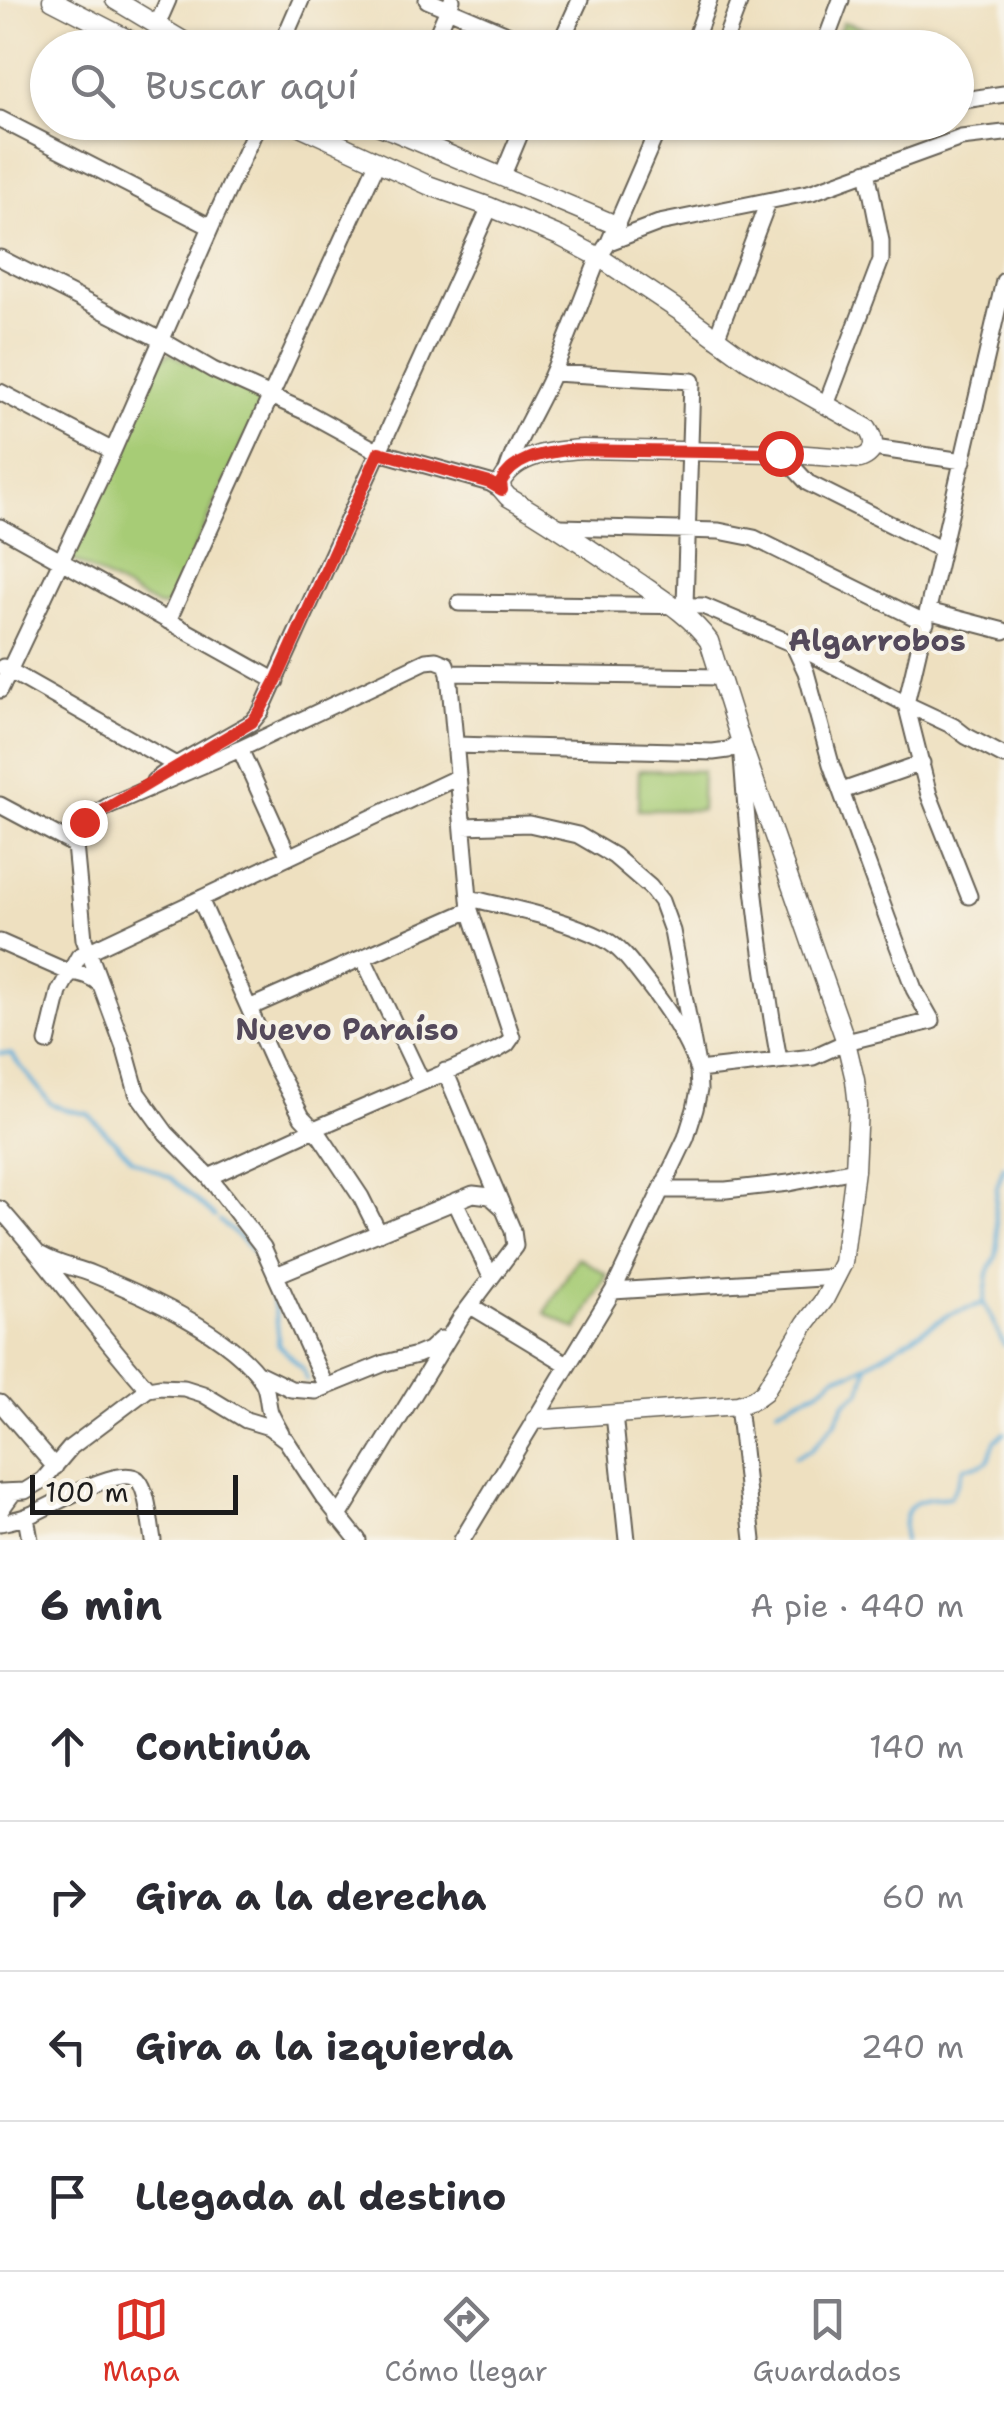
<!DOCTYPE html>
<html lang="es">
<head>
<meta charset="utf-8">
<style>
	body { margin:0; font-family:"Shantell Sans",sans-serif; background:#f7f7f7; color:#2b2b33 }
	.scale { position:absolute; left:30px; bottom:25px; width:208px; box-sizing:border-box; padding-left:10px; border:5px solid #1c1c1c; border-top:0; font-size:28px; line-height:35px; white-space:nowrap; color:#1c1c1c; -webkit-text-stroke:8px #f7f3e8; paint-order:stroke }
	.stop { position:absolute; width:30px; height:30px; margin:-22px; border:8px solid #d93025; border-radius:50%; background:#fff }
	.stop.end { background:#d93025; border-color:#fff; box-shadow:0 2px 10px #0008 }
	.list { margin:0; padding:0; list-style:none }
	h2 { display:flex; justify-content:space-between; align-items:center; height:130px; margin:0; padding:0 40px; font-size:42px }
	h2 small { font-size:32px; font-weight:400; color:#7c7c81 }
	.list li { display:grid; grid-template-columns:65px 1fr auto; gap:30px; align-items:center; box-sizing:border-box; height:150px; padding:0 40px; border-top:2px solid #e1e1e2 }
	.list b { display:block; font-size:38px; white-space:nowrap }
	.list em { font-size:32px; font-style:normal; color:#7c7c81 }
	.icon { flex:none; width:55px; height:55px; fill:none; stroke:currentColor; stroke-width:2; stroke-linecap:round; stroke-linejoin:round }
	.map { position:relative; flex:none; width:1004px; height:1540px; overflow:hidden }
	.search { position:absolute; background:#fff; box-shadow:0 2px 8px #0004; left:30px; right:30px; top:30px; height:110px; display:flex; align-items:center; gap:25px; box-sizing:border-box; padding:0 35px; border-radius:55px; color:#7c7c81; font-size:38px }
	.sheet { height:730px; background:#fff }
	nav { display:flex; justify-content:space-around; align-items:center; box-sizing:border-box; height:140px; border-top:2px solid #e1e1e2; background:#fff; font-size:28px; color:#7c7c81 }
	nav a { display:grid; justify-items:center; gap:5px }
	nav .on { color:#d93025 }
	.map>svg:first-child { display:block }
	.green { fill:#a7cc76; stroke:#627449; stroke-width:2.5 }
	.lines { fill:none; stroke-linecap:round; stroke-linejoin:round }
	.stream { stroke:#5caad6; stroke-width:4 }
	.minor-casing { stroke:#666155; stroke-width:19 }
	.tertiary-casing { stroke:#666155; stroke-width:21 }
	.minor { stroke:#fff; stroke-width:15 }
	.tertiary { stroke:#fff; stroke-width:18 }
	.route { stroke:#d93025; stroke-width:12 }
	.labels { text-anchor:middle; stroke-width:8; stroke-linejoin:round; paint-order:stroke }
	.neighbourhood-label { font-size:30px; font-weight:bold; fill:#54495b; stroke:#f7f3e8 }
</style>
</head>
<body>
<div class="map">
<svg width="1004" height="1540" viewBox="0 0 1004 1540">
	<rect width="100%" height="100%" fill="#f7f3e8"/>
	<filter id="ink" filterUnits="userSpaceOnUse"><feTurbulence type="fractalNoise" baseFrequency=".01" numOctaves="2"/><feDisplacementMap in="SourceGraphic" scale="20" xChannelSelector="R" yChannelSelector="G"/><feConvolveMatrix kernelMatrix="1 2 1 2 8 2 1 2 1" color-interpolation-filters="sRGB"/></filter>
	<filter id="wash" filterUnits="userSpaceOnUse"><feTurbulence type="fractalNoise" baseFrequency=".0048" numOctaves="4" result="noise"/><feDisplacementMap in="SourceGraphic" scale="40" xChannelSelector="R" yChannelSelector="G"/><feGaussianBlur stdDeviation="2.25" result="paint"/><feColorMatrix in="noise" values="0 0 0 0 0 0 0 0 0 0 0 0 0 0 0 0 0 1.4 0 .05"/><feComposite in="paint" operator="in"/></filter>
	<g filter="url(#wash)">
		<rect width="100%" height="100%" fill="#eee0c0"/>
		<path class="green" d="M843,22L928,47H834Z
			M170,353L258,397L261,404L170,603L164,607L157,606L69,558L161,359Z
			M639,770L702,771L701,810H638Z
			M578,1257L607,1275L577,1330L545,1313Z"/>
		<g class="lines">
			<path class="stream" d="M0,1053L11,1054L51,1104L66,1110L88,1114L133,1160L171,1178L215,1217
				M1004,1166L997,1187L995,1210L998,1244L996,1257L988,1273L984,1303L1004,1345
				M220,1221C233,1233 252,1246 260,1263C269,1281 280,1324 278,1344L303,1369L307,1380
				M777,1409L820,1389L836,1376L852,1373L868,1364
				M795,1457L811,1450L835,1423L845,1403L861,1391L868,1364L950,1314L984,1303
				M904,1540C903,1500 915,1500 949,1497C958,1487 959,1478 964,1467L979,1465L988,1461L995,1441L1004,1433"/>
		</g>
	</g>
	<g filter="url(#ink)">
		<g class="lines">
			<defs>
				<path id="minor" d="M427,0L540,48
					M157,25L168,0
					M280,48L301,0
					M431,48L452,0
					M558,48L580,0
					M692,48L709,0
					M722,48L740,0
					M823,48L841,0
					M957,101L1004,94
					M0,119L211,227
					M502,177L525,122
					M609,242L659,223L812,192L961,138L1004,133
					M0,258L163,341L213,370L306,412L379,452L490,483L502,490
					M716,339L768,202
					M553,373L692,381L685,605
					M0,392L113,451
					M826,405L881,260V241L867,171
					M874,448L963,461
					M780,453L808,483L942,550
					M506,474C516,440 538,407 552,375C569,336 583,296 599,257L609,242L661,122
					M0,527L276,681
					M560,527L719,531L754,538L926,623
					M459,603L703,606L793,644L906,704L953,726L966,736L1004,756
					M928,611L1004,631
					M168,621L377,163
					M3,667L176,765
					M0,690L113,451L211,227L259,122
					M455,745L713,752L728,750L741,742C748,850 760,954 779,1060
					M240,749L289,857
					M154,781L176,765L252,722L261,711L490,207
					M842,791L922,763
					M0,805L75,845
					M969,896L929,795L906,704L1004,281
					M470,898C514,909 563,918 604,939C623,949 634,967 647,983C669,1011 686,1037 698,1070L813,1057L846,1042L932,1021L914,989L888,920L831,764L806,672L793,644
					M200,899L273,1062L302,1117L321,1137L361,1197L379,1233
					M0,942L68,972C82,973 91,976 101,985
					M363,958L422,1082
					M249,1008L470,910
					M47,1042L59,992L79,956L458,777
					M209,1177L312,1130L497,1050L507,1044L512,1037L470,910L449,673
					M661,1190H726L789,1183L855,1170
					M455,1201L491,1277
					M0,1209C52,1267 96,1331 148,1389
					M41,1255C58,1265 74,1267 92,1274C142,1294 234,1335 263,1382C268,1391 267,1402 270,1412C273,1419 277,1426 281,1433
					M276,1275L473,1194L490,1196L501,1206
					M613,1291L837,1277
					M471,1306L567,1364
					M260,1374L291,1389L316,1391L385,1363L417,1355L429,1350L441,1339
					M326,1387L263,1247L209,1177L166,1133L137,1093L125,1050L84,939L75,845C80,823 91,816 110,805L240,749L426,661L436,660L446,664L449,673L721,677
					M0,1403L55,1467
					M738,1405L753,1540
					M614,1414L627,1540
					M0,1492L25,1491L43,1480L71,1447L148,1389L160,1387L184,1388L203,1394L246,1420L269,1427L286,1440L322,1495L358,1540
					M0,1511L13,1493
					M26,1517L30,1540
					M338,1518L460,1319L515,1246L513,1231L445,1071
					M0,1523C10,1521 21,1519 30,1515C50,1507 122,1463 138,1480C148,1490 150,1525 153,1540
					M462,1540L613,1291L686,1138L695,1109L699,1090L698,1070L672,931L661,901L650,887L614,856L578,835L529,824L463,826"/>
				<path id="tertiary" d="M52,0L145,48
					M115,0L195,48
					M291,122L428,185L490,207L559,236L599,257L681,312L748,361L867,428C876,441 876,453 860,459L780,453L584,449C554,451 517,453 501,482L502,490L508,497C553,523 595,552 638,582C663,599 691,616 709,641L741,742L846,1042L855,1080L858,1106L855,1170L843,1263L824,1300L806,1323L764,1392L753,1400L738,1405L535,1420
					M369,122L393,131L616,225"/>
			</defs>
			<use href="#minor" class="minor-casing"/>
			<use href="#tertiary" class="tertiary-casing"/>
			<use href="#minor" class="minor"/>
			<use href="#tertiary" class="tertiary"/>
		</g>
	</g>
	<g class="lines" filter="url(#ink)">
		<path class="route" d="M84,822L252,722L260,711L276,681L379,452L490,483L502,490L501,482C514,458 540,454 566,450L780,453"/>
	</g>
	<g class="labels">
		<g class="neighbourhood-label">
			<text x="877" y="651">Algarrobos</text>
			<text x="347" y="1040">Nuevo Paraíso</text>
		</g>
	</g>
</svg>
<div class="scale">100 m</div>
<div class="stop" style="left:780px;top:453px"></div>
<div class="stop end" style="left:84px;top:822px"></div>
<div class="search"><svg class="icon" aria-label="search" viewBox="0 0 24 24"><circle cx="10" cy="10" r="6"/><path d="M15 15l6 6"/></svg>Buscar aquí</div>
</div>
<section class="sheet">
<h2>6 min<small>A pie · 440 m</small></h2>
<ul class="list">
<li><svg class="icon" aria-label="ahead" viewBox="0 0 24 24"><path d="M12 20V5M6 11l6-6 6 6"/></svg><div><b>Continúa</b></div><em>140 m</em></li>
<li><svg class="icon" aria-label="right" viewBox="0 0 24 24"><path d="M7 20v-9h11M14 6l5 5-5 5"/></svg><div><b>Gira a la derecha</b></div><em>60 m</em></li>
<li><svg class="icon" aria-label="left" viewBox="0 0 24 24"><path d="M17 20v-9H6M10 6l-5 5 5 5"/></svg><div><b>Gira a la izquierda</b></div><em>240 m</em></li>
<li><svg class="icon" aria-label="arrive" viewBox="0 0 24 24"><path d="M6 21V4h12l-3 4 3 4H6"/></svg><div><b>Llegada al destino</b></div></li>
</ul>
</section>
<nav>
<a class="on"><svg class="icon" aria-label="map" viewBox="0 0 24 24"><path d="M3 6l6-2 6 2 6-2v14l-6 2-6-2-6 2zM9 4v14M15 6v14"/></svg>Mapa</a>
<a><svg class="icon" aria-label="directions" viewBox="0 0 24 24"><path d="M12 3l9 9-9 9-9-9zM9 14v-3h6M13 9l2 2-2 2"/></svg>Cómo llegar</a>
<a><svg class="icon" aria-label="saved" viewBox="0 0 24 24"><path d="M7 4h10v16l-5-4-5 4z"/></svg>Guardados</a>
</nav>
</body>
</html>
